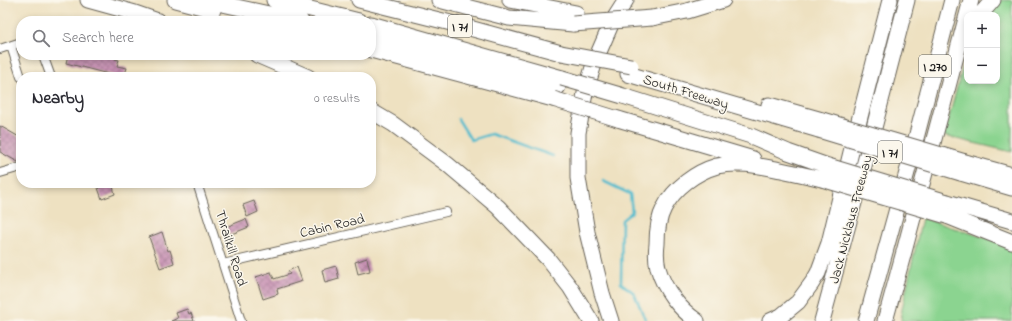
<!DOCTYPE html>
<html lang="en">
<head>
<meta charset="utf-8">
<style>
	body { margin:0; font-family:"Indie Flower",sans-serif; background:#f7f7f7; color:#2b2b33 }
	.controls { position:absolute; right:12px; top:12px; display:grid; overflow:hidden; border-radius:8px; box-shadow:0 2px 6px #0003 }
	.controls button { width:36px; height:36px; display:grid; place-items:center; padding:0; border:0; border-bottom:1px solid #e1e1e2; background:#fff; color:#2b2b33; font:20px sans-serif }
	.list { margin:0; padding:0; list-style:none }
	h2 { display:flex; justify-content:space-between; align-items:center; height:52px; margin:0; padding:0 16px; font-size:17px }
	h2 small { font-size:13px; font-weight:400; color:#7c7c81 }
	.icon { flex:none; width:22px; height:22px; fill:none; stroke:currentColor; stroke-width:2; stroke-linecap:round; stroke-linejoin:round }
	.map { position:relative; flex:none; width:1012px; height:321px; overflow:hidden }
	.search { position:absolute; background:#fff; box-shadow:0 2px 6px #0003; left:16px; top:16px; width:360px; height:44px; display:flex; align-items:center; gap:10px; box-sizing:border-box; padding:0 14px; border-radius:16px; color:#7c7c81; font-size:15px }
	.panel { position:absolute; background:#fff; box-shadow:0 2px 6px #0003; left:16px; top:72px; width:360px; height:116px; border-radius:16px }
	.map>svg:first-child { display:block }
	.green { fill:#8bd490; stroke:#547856 }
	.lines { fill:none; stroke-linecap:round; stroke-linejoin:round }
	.stream { stroke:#52bcce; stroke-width:2.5 }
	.building { fill:url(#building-cross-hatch) }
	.minor-casing { stroke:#666156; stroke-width:10 }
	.motorway-casing { stroke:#666156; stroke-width:17 }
	.minor { stroke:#fff; stroke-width:8 }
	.motorway { stroke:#fff; stroke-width:15 }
	.motorway-bridge-casing { stroke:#666156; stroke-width:17; stroke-linecap:butt }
	.motorway-bridge { stroke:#fff; stroke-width:15 }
	.labels { text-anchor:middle; stroke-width:3; stroke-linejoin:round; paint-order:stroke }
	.shield { fill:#fbf7ec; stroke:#5f5e5a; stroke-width:1 }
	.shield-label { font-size:13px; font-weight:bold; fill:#1c1c1c }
	.street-label { font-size:14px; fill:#1c1c1c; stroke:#fbf7ec }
</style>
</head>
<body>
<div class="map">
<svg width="1012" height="321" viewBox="0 0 1012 321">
	<defs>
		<pattern id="building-cross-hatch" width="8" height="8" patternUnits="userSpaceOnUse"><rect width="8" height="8" fill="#c791b3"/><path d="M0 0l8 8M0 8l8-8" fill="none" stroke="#a17691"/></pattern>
	</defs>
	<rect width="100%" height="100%" fill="#fbf7ec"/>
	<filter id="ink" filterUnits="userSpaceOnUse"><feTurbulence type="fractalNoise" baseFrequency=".025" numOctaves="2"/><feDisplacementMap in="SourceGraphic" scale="8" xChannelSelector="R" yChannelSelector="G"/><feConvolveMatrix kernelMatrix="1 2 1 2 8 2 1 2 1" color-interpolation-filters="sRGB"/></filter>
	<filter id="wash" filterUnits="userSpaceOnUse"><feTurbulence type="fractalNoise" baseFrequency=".012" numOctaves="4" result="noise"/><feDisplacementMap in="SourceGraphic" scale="16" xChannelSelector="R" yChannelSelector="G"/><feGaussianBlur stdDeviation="0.9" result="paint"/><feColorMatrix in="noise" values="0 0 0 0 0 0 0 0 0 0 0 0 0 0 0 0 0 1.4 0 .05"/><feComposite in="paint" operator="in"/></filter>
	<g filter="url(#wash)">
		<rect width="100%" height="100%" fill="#eee1c1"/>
		<path class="green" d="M1001,0H1012V152L944,136L967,50V81H997V15H986L995,5Z
			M922,218L1005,244L1012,248V321H901L902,309Z"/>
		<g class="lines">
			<path class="stream" d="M458,119L471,140L491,134L553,156
				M603,181L630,194L632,212L622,220L621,283L634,293L646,321"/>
		</g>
		<g id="blocks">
			<path class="building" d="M68,55H116L115,59L119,60L117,66L127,68L124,77H120L66,63Z
				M0,126L21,138V155L18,162L0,152Z
				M112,183L115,194L102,199L98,188Z
				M254,201L258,212L247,217L243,205Z
				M246,219L249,227L229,235L226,227Z
				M162,232L168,251L170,250L174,263L160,268L149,237Z
				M367,258L370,271L358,274L355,262Z
				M336,266L339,279L325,283L322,270Z
				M297,267L302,281L277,289L278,294L263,299L256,277L271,272L274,279L290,274L288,271Z
				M187,309L189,314L191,313L194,321H171L178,318L176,313Z"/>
		</g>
	</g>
	<g filter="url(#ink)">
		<use href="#blocks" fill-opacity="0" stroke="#666156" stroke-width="1"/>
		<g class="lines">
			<defs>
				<path id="minor" d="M11,46L21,77
					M0,49L21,42
					M43,55L51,77
					M0,173L21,167
					M197,183L241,321
					M223,264L446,212"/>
				<path id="motorway" d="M88,0L135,13L158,21
					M175,0L213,10
					M204,0L301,21
					M274,0L359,21
					M359,0L451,23L561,53
					M439,0L509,18L573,24
					M510,0L576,13
					M980,15L993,0
					M652,18L687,11L723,0
					M371,24L562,78
					M371,39L558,87
					M371,50L553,99
					M257,55L308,77
					M628,74L819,130
					M623,96L751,136L788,152L828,166
					M769,105L822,120
					M371,111L393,124L447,164L498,207L548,259L570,287L591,321
					M618,119L753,159
					M965,162L1012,175
					M961,173L1012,188
					M947,202L1012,221
					M947,216L1012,242
					M611,321L602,293L587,232L578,178V133L585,93L595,61L612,22L626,0
					M697,321C679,309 664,289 658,268C656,260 656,252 657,244C657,232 658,219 664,208C674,188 696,172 717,166C739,161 760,166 781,170C795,173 809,176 822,179
					M770,321L781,316L798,302L812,283L818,273L829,243L852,148L890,0
					M822,321L868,151L907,0
					M866,321L909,165L952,0
					M885,321L905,248L971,0"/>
			</defs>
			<use href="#minor" class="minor-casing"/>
			<use href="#motorway" class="motorway-casing"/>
			<use href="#minor" class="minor"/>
			<use href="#motorway" class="motorway"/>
			<defs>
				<path id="motorway-bridge" d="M573,24L652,18
					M561,53L631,66
					M562,78L623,96
					M553,99L618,119
					M822,120L965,162
					M819,130L961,173
					M828,166L947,202
					M822,179L947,216"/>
			</defs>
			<use href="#motorway-bridge" class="motorway-bridge-casing"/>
			<use href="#motorway-bridge" class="motorway-bridge"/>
		</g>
	</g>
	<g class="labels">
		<g class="shield">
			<rect x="448" y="15" width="24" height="22" rx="3"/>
			<rect x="919" y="55" width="32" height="22" rx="3"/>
			<rect x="878" y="141" width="24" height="22" rx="3"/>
		</g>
		<g class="shield-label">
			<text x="460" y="31">I 71</text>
			<text x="935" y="71">I 270</text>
			<text x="890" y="157">I 71</text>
		</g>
		<g class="street-label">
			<text transform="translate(686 91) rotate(17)" y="5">South Freeway</text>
			<text transform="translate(850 219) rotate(-75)" y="5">Jack Nicklaus Freeway</text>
			<text transform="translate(332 225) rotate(-13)" y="5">Cabin Road</text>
			<text transform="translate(232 248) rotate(73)" y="5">Thrailkill Road</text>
		</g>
	</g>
</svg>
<div class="controls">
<button>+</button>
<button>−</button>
</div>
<div class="search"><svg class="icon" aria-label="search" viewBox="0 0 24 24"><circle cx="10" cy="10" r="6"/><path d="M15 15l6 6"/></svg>Search here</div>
<section class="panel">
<h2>Nearby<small>0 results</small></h2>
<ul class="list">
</ul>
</section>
</div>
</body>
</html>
